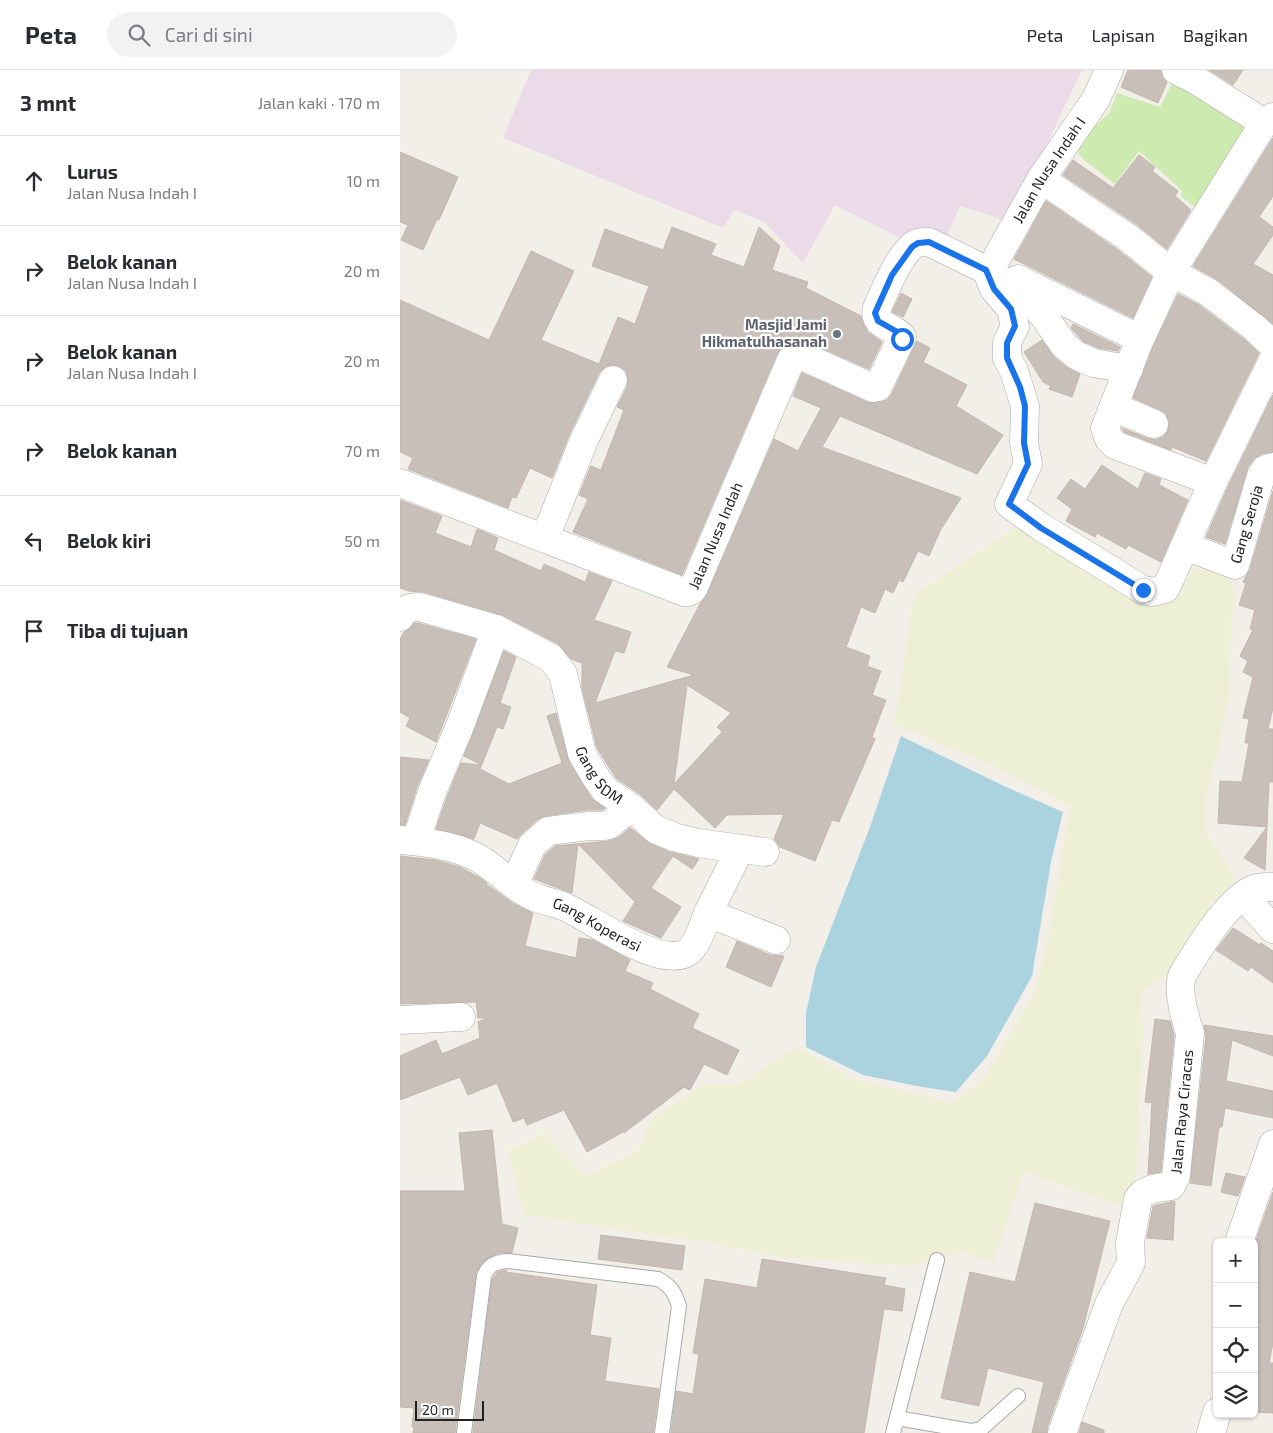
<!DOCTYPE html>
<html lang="id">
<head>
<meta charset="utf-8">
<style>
	body { margin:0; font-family:"Exo 2",sans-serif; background:#f2f2f3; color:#2b2b33 }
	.controls { position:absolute; right:15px; bottom:15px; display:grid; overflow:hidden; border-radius:8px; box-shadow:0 1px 4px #0004 }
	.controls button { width:45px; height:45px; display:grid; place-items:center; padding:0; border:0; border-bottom:1px solid #e1e1e2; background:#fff; color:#2b2b33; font:25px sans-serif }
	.scale { position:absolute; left:15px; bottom:12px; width:69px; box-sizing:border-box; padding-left:5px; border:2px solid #222; border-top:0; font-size:14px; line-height:18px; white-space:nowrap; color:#222; -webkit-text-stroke:4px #fff; paint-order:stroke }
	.stop { position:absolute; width:15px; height:15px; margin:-11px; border:4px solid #1a73e8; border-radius:50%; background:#fff }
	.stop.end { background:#1a73e8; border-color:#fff; box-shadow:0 1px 5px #0008 }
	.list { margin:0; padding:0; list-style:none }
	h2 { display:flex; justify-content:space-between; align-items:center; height:65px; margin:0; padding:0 20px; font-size:21px }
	h2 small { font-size:16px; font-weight:400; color:#7c7c81 }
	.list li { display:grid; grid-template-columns:32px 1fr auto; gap:15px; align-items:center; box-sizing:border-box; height:90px; padding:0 20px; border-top:1px solid #e1e1e2 }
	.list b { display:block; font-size:19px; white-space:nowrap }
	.list p { margin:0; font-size:16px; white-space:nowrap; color:#7c7c81 }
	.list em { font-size:16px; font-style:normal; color:#7c7c81 }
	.icon { flex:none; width:28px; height:28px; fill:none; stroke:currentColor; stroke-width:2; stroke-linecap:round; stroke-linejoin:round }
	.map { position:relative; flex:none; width:873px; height:1363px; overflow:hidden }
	header { display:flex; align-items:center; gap:30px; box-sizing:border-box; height:70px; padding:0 25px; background:#fff; border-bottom:1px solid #e1e1e2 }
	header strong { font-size:24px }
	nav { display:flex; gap:28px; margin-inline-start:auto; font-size:18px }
	.search { width:350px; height:45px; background:#f2f2f3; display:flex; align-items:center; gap:12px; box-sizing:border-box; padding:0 18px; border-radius:28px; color:#7c7c81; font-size:19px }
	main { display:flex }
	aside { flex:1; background:#fff }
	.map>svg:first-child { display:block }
	.industrial { fill:#ebdbe8 }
	.farmland { fill:#eef0d5 }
	.grass { fill:#cdebb0 }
	.water { fill:#aad3df }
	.building { fill:#c7bfb8; stroke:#c4b6ab; fill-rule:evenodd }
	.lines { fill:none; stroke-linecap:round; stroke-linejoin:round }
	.service-casing { stroke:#a9a9a9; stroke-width:16 }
	.minor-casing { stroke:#a9a9a9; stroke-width:29 }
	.service { stroke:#fff; stroke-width:14 }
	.minor { stroke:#fff; stroke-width:28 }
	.route { stroke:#1a73e8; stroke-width:6 }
	.worship-dot { fill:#6b7280; stroke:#fff; stroke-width:2 }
	.labels { text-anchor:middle; stroke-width:4.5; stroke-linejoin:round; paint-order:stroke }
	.street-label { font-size:15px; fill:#222; stroke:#fff }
	.worship-label { font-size:15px; font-weight:bold; fill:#5b616d; stroke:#fff; text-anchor:end }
</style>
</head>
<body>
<header>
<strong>Peta</strong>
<div class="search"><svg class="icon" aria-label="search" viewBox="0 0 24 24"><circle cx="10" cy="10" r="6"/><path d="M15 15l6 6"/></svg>Cari di sini</div>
<nav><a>Peta</a><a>Lapisan</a><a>Bagikan</a></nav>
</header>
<main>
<aside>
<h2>3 mnt<small>Jalan kaki · 170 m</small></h2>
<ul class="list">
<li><svg class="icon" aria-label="ahead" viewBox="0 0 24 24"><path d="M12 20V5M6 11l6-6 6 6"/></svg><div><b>Lurus</b><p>Jalan Nusa Indah I</p></div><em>10 m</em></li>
<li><svg class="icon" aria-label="right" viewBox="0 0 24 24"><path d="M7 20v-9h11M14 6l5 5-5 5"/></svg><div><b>Belok kanan</b><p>Jalan Nusa Indah I</p></div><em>20 m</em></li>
<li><svg class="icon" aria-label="right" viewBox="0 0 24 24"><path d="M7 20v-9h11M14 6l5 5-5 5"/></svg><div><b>Belok kanan</b><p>Jalan Nusa Indah I</p></div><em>20 m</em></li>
<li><svg class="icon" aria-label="right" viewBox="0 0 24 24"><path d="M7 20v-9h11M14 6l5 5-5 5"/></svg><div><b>Belok kanan</b></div><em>70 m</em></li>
<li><svg class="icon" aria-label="left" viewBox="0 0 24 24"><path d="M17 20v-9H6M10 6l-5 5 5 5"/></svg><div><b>Belok kiri</b></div><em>50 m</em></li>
<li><svg class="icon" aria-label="arrive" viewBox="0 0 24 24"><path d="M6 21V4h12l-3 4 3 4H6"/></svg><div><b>Tiba di tujuan</b></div></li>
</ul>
</aside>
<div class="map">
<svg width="873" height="1363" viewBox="0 0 873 1363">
	<rect width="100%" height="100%" fill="#f2efe9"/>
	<path class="industrial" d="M131,0H682L610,152L560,136L538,187L435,135L403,193L364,152L334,140L323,158L103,68Z"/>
	<path class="farmland" d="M621,454L776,526L795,496L827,502L836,528L831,548L830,623L819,676L805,729L806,761L836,810L812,831L779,894L742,923L743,966L734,1141L624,1102L593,1193L563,1182L509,1196L381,1187L297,1171L124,1145L108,1081L144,1063L186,1106L239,1080L251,1049L302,1015H337L397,977L453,1009L551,1033L583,1010L636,919L649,864L670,736L594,696L493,654L499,627L514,525Z"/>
	<path class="grass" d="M776,6L860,54L803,144L781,126L782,121L739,81L715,114L684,90L672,75L680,63L696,55L710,42L717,23L760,37Z"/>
	<path class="water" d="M501,666L604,716L663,742L651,792L632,906L587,986L556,1022L522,1017L463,1005L406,977V943L416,897L470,757Z"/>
	<path class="building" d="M728,0H761L763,8L767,12L758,33L721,17Z
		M809,0H843L833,15Z
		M873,68V126L859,147L873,157V165L853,194L873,205V254L818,210L793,196Z
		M0,82L58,107L39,150L37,149L23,180L1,170L8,155L0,152Z
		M739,85L755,97L752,101L778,121L775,126L791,140L767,179L736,154L663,105L673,90L713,118Z
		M646,131L718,180L752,207L733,248L614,189Z
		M272,157L316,174L311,185L344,197L359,157L380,176L372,200L408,212L406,218L461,246L463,253L468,262L482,272L469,299L406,271H392L381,278L377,284L282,505L173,462L188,429L179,425L191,396L201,400L224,340L217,337L227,317L228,308L226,301L219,296L211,295L205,297L199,303L170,363L152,408L130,398L116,428L112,427L108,438L8,399L13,388L0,382V230L89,270L131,181L174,201L141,270L199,294L218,247L235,254L249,216L192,196L205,159L263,180Z
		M501,223L512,229L503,247L492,242Z
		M778,224L799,235L845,270L859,283L806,391L772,377L771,380L724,362L722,358L748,368L755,370L763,367L768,361L769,352L766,344L760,340L733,328L754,275Z
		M673,254L720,277L718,281L698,278L684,272L671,258Z
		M642,270L654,287L666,297L680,304L672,327L649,319L651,316L643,312L624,282Z
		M517,271L530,278L523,292L567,315L556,336L603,365L577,404L440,346L422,377L561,428L540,461L529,486L518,481L503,512L499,510L493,523L485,519L475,543L461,537L446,577L470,586L467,596L481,601L472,625L486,630L472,667L475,669L439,752L432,750L415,791L380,777L374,769L384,744L327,745L315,758L274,719L257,740L240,724L216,708L197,678L182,618V593L171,589L158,574L102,545L24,522L9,521L0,518V430L42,446L35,463L71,477L77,459L98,468L94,480L141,501L144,494L185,512L189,502L212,511L194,550L231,562L224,583L215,581L195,633L294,605L267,597L301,532L307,525L374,369L398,381L421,338L393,326L402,303L467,332H481L487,330L492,324ZM287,615L331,643L317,657L322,662L274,714Z
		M873,325V382L861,384L854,389L848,397L825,474L806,467L827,419Z
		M702,395L738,419L745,403L761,409L759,415L788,430L761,492L728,475L726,479L697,463L695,467L666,451L672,439L657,428L671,409L685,419Z
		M873,421V638L868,659H873V712H869L865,800L844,788L867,757L818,753L820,711L842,712L849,673H845L849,649L843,648L853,607L843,602L848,591L840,586L853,560L850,559L855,540L839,535L846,513L843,512L850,499Z
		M14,553H18L76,569L36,672L6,656L10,648L0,642V569L4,562L9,559Z
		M104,581L116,587L100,633L111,637L103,659L97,657L80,699L109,714L162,693L147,646L156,643L169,692L192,729L205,738L202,740H187L146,746L138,749L122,763L117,769L80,753L74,769L36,759L47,727L61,693L82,695L64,686Z
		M0,687L29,690L17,717L5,755H0Z
		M230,758L249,773L270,782L299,789L292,799L273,786L251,818L281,837L261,868L223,851L235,832L178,774L172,823L134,809L145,785L155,776L209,771L219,767Z
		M0,786L35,790L60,797L80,808L87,813L86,814L114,834L133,843L125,876L176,888L179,868L193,870L230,890L225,901L253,913L250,919L299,944L292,958L339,980L327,1005L304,994L290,1020L284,1017L224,1063L223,1062L187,1082L164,1040L127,1055L124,1048L113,1052L97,1013L68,1025L60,1007L0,1030V986L36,970L42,984L80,968L78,952L88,948H78L76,932L0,934Z
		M833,858L860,875L861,873L873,881V913L851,897L848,901L816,880Z
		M337,871L370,885L384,886L371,917L326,897Z
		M755,949L770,951L774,965L761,1102L748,1104L752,1033L745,1032Z
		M804,955L873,966V986L832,970L826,1011L873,1021V1048L825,1038L822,1057H819L811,1116L790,1113L806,965Z
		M92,1060L102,1154L118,1158L112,1183H98L89,1187L82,1193L76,1202L55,1363H13L14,1357H12L14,1338L0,1337V1121H65L59,1063Z
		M826,1103L845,1107L838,1126L821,1122Z
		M873,1122V1273L869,1293H873V1343L854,1342V1205L858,1186L854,1185V1176Z
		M775,1131L773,1170L747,1168L753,1136Z
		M635,1133L710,1151L683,1258L647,1358V1363H632L644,1312L588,1298L579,1336L541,1328L570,1202L615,1212Z
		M201,1165L285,1176L282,1200L198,1189Z
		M362,1189L486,1208L484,1215L505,1219L502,1241L484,1239L464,1363H271L276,1321L293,1324L299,1284L293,1283L305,1209L357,1218Z
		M107,1200L106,1202L197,1215L190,1265L211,1268L205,1311L259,1319L253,1363H73L92,1209L98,1202Z
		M682,1352L704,1360V1363H679Z"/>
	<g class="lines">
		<defs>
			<path id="service" d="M497,1348L571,1361L581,1359L618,1326
				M64,1363L84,1206C89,1194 96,1192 108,1191L258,1209C271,1216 275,1223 279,1236L262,1363
				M493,1363L537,1190"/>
			<g id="minor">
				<path d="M776,0L794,9L864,53"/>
				<path d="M641,109L727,167L771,202L808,222L855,258L873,275"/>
				<path id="s1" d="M588,201L592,196L641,109L696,29L709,0"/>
				<path d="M618,209L740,269"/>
				<path d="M590,210L594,219L611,239L615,256L607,273V288L614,301L625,336L624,373L628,394L609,434L641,457L743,520L753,522L765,519L771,507L813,412L873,290"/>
				<path d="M714,337L754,354"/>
				<path d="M813,412L715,375L709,369L705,358L740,269L771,202L864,53L873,47"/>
				<path id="s2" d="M0,413L284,522H289L293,519L391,290L396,286L400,285L473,318L478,317L502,267C494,256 472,256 477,238C484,222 501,180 517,173C521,172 525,172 529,172L588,201L628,228L643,245L664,275L676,285L693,293L729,299"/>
				<path d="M145,468L184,370L213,310"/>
				<path id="s3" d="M785,476L835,495L861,406L866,399L873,397"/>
				<path id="s4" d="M0,547C3,538 12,537 20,537L96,559L151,588L163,604L182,684L197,709L205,720L231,737L255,759L274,767L298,773L365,782"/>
				<path id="s5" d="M0,770C24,772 52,775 74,786C95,796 109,815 130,825C140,830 152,832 163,836C191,848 254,896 284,884C297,879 303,855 308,843L376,870"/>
				<path d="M16,771L32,722L60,656L96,559"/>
				<path d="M114,815L132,775L148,761L189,756H205L209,755L231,737"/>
				<path d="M843,826L873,859"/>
				<path d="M308,843L340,779"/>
				<path d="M0,950L61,947"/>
				<path d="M839,1172L873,1074"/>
				<path id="s6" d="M662,1363L709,1234L731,1193L730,1173L738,1129C744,1118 760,1118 771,1116L776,1106L790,963C785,948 777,922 782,906C796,882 830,825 857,818C862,817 868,817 873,817"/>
				<path d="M811,1363L817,1342"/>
			</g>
		</defs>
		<use href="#service" class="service-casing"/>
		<use href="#minor" class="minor-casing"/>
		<use href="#service" class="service"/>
		<use href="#minor" class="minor"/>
	</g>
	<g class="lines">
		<path class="route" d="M502,269L501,264L478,251L475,243L492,205L512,177L518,173L529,172L586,200L594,219L611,239L615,256L607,273V288L620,317L625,336L624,373L628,394L609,434L641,458L743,520"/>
	</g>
	<circle class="worship-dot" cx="437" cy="264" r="5"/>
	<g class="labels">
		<g class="street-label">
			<text dy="5" stroke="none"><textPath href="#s1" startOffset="118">Jalan Nusa Indah I</textPath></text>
			<text dy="5" stroke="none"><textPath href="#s3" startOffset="96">Gang Seroja</textPath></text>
			<text dy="5" stroke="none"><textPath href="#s2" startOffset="372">Jalan Nusa Indah</textPath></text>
			<text dy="5" stroke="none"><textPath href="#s4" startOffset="295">Gang SDM</textPath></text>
			<text dy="5" stroke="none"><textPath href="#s5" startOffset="218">Gang Koperasi</textPath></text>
			<text dy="5" stroke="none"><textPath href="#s6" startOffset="361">Jalan Raya Ciracas</textPath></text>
		</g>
		<g class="worship-label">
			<text x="427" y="260">Masjid Jami<tspan x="427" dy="17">Hikmatulhasanah</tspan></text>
		</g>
	</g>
</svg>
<div class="controls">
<button>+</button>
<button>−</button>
<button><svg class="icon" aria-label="locate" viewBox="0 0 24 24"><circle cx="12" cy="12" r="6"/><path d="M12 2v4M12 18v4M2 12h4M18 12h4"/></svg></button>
<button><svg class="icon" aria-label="layers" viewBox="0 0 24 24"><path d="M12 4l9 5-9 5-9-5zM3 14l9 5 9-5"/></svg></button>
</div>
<div class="scale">20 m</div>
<div class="stop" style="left:502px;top:269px"></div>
<div class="stop end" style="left:743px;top:520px"></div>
</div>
</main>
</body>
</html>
